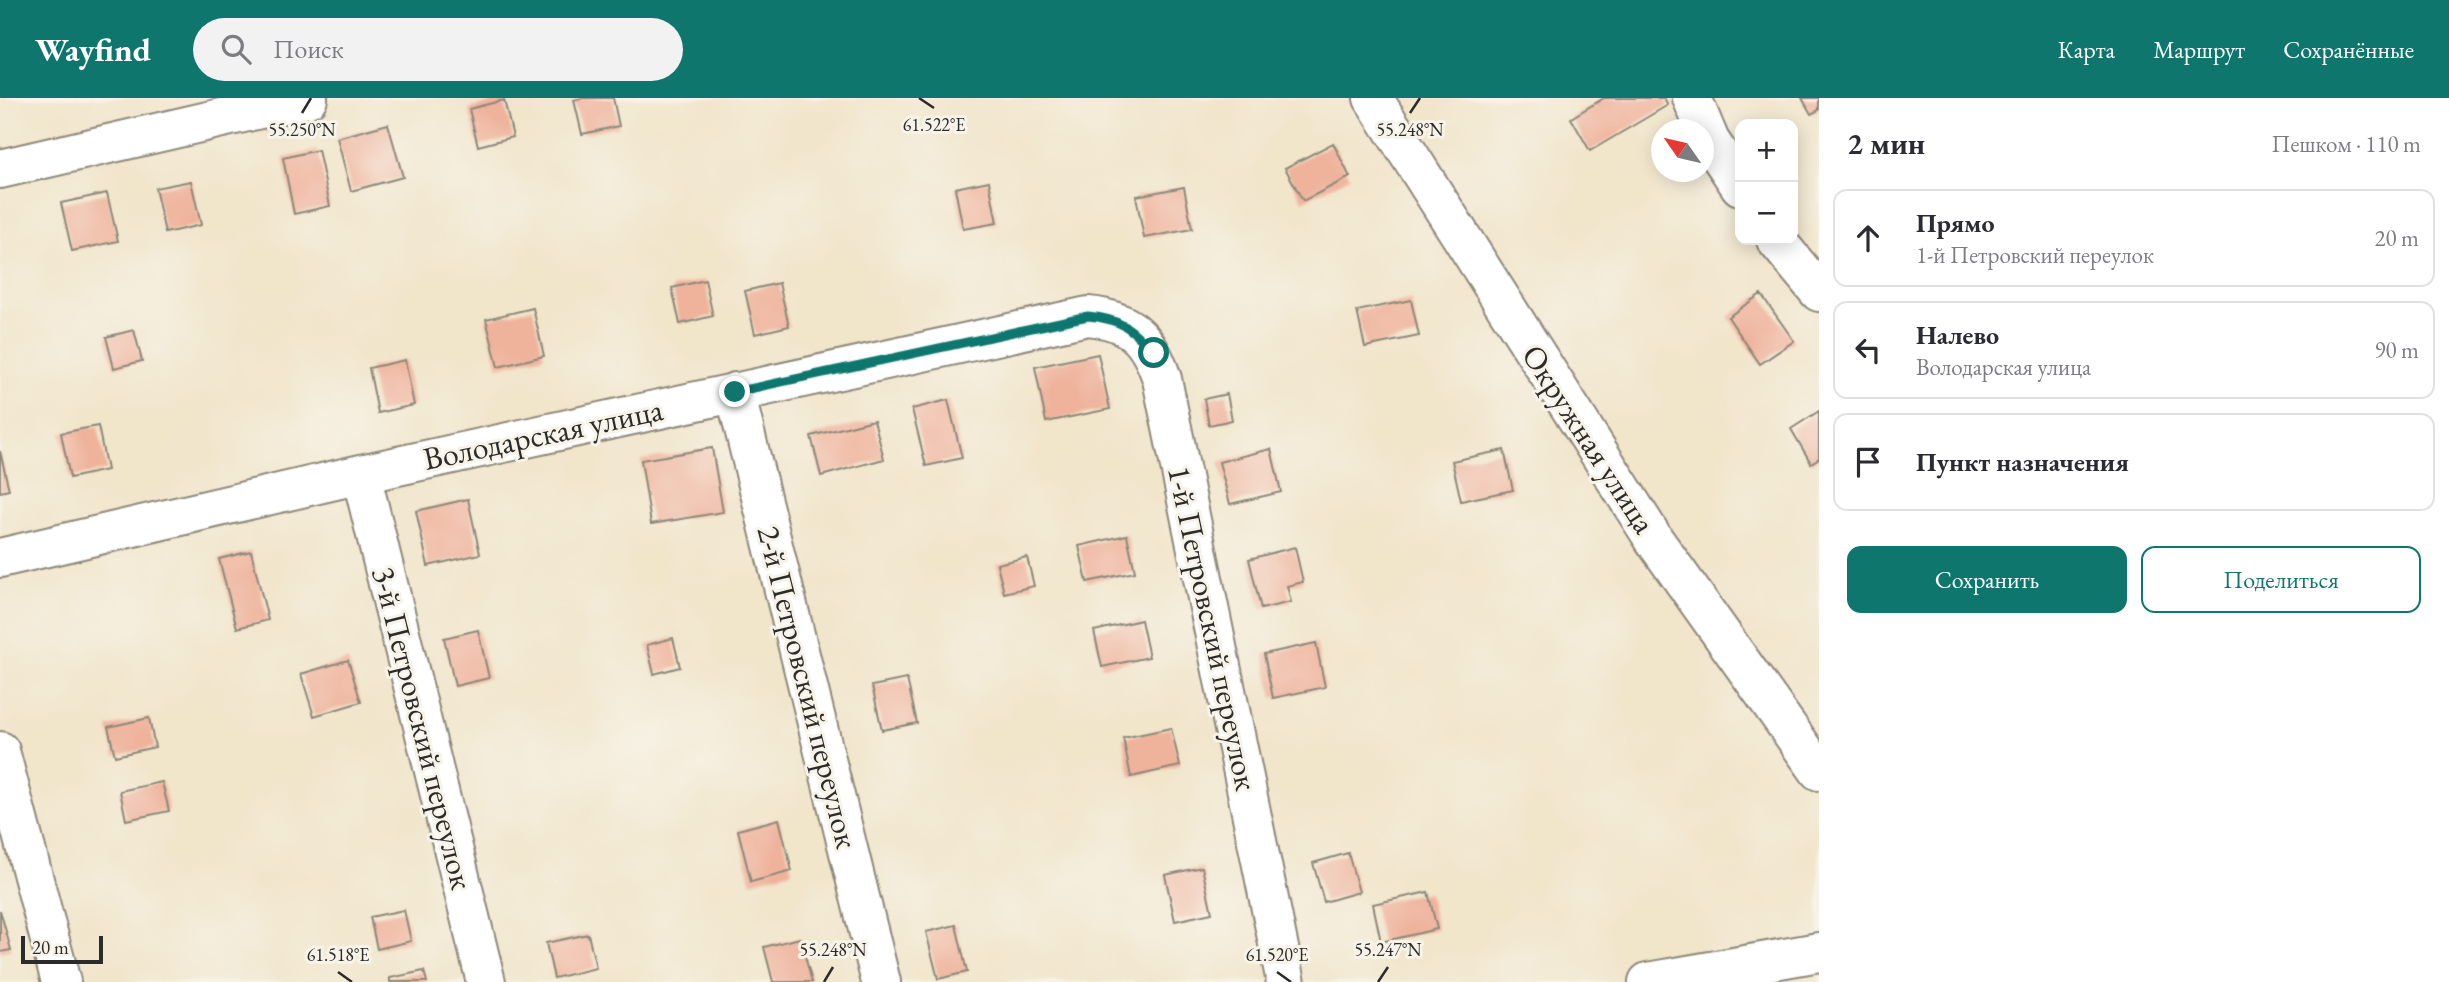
<!DOCTYPE html>
<html lang="ru">
<head>
<meta charset="utf-8">
<style>
	body { margin:0; font-family:"EB Garamond",serif; background:#f2f2f3; color:#2b2b33 }
	.controls { position:absolute; right:21px; top:21px; display:grid; overflow:hidden; border-radius:14px; box-shadow:0 4px 18px #0003 }
	.controls button { width:63px; height:63px; display:grid; place-items:center; padding:0; border:0; border-bottom:2px solid #e1e1e2; background:#fff; color:#2b2b33; font:35px sans-serif }
	.compass { position:absolute; left:1651px; top:21px; width:63px; height:63px; border-radius:50%; background:#fff; box-shadow:0 4px 18px #0003; rotate:304deg }
	.scale { position:absolute; left:21px; bottom:18px; width:82px; box-sizing:border-box; padding-left:7px; border:4px solid #2b2b2b; border-top:0; font-size:19px; line-height:24px; white-space:nowrap; color:#2b2b2b; -webkit-text-stroke:5px #f7f3e8; paint-order:stroke }
	.stop { position:absolute; width:21px; height:21px; margin:-16px; border:5px solid #0f766e; border-radius:50%; background:#fff }
	.stop.end { background:#0f766e; border-color:#fff; box-shadow:0 2px 7px #0008 }
	.list { margin:0; padding:0; list-style:none }
	h2 { display:flex; justify-content:space-between; align-items:center; height:91px; margin:0; padding:0 28px; font-size:30px }
	h2 small { font-size:23px; font-weight:400; color:#7c7c81 }
	.list li { display:grid; grid-template-columns:46px 1fr auto; gap:21px; align-items:center; box-sizing:border-box; height:98px; margin:0 14px 14px; padding:0 14px; border:2px solid #e1e1e2; border-radius:14px }
	.list b { display:block; font-size:26px; white-space:nowrap }
	.list p { margin:0; font-size:23px; white-space:nowrap; color:#7c7c81 }
	.list em { font-size:23px; font-style:normal; color:#7c7c81 }
	.actions { display:flex; gap:14px; padding:21px 28px }
	.actions a { flex:1; padding:16px 0; border:2px solid #0f766e; border-radius:14px; text-align:center; font-size:24px; color:#0f766e }
	.actions .main { background:#0f766e; color:#fff }
	.icon { flex:none; width:38px; height:38px; fill:none; stroke:currentColor; stroke-width:2; stroke-linecap:round; stroke-linejoin:round }
	.map { position:relative; flex:none; width:1819px; height:884px; overflow:hidden }
	header { display:flex; align-items:center; gap:42px; box-sizing:border-box; height:98px; padding:0 35px; background:#0f766e; color:#fff }
	header strong { font-size:33px }
	nav { display:flex; gap:38px; margin-inline-start:auto; font-size:24px }
	.search { width:490px; height:63px; background:#f2f2f3; display:flex; align-items:center; gap:18px; box-sizing:border-box; padding:0 24px; border-radius:38px; color:#7c7c81; font-size:26px }
	main { display:flex }
	aside { flex:1; background:#fff }
	.map>svg:first-child { display:block }
	.building { fill:#efb29b }
	.lines { fill:none; stroke-linecap:round; stroke-linejoin:round }
	.minor-casing { stroke:#8e887a; stroke-width:42 }
	.minor { stroke:#fff; stroke-width:38 }
	.route { stroke:#0f766e; stroke-width:9 }
	.ticks { fill:none; stroke:#2b2b2b; stroke-width:2.5 }
	.labels { text-anchor:middle; stroke-width:6; stroke-linejoin:round; paint-order:stroke }
	.street-label { font-size:32px; fill:#2b2b2b; stroke:#f7f3e8 }
	.ticks-label { font-size:18px; text-anchor:middle; fill:#2b2b2b; stroke:#f7f3e8; stroke-width:6; stroke-linejoin:round; paint-order:stroke }
</style>
</head>
<body>
<header>
<strong>Wayfind</strong>
<div class="search"><svg class="icon" aria-label="search" viewBox="0 0 24 24"><circle cx="10" cy="10" r="6"/><path d="M15 15l6 6"/></svg>Поиск</div>
<nav><a>Карта</a><a>Маршрут</a><a>Сохранённые</a></nav>
</header>
<main>
<div class="map">
<svg width="1819" height="884" viewBox="0 0 1819 884">
	<rect width="100%" height="100%" fill="#f7f3e8"/>
	<filter id="ink" filterUnits="userSpaceOnUse"><feTurbulence type="fractalNoise" baseFrequency=".0143" numOctaves="2"/><feDisplacementMap in="SourceGraphic" scale="14" xChannelSelector="R" yChannelSelector="G"/><feConvolveMatrix kernelMatrix="1 2 1 2 8 2 1 2 1" color-interpolation-filters="sRGB"/></filter>
	<filter id="wash" filterUnits="userSpaceOnUse"><feTurbulence type="fractalNoise" baseFrequency=".00686" numOctaves="4" result="noise"/><feDisplacementMap in="SourceGraphic" scale="28" xChannelSelector="R" yChannelSelector="G"/><feGaussianBlur stdDeviation="1.57" result="paint"/><feColorMatrix in="noise" values="0 0 0 0 0 0 0 0 0 0 0 0 0 0 0 0 0 1.4 0 .05"/><feComposite in="paint" operator="in"/></filter>
	<g filter="url(#wash)">
		<rect width="100%" height="100%" fill="#f1e5ca"/>
		<g id="blocks">
			<path class="building" d="M583,0H613L619,28L582,36L574,2Z
				M1604,0H1664L1668,7L1590,53L1571,20Z
				M1802,0H1819V12L1811,16Z
				M504,2L513,39L478,48L469,11Z
				M388,26L403,79L351,93L337,40Z
				M1333,45L1350,79L1303,103L1285,70Z
				M318,52L330,108L294,116L283,60Z
				M191,83L201,127L165,135L155,90Z
				M989,83L997,125L963,131L955,90Z
				M1184,89L1192,131L1144,140L1136,98Z
				M107,95L118,143L72,153L61,105Z
				M705,182L713,218L680,226L672,190Z
				M779,185L789,228L755,236L745,193Z
				M1761,196L1794,243L1760,266L1728,219Z
				M1411,202L1419,238L1365,249L1357,213Z
				M533,210L544,258L498,269L486,221Z
				M134,232L142,263L114,270L106,239Z
				M1098,256L1110,311L1046,324L1035,269Z
				M405,262L414,307L378,315L369,270Z
				M1227,296L1232,322L1209,327L1204,301Z
				M948,302L962,360L926,368L912,311Z
				M1819,313V360L1811,365L1791,331Z
				M874,322L884,361L821,378L811,338Z
				M98,328L107,372L70,380L61,335Z
				M712,350L723,414L651,426L641,362Z
				M1271,351L1281,394L1230,406L1219,364Z
				M1504,352L1513,392L1461,403L1452,363Z
				M0,353L9,392L0,394Z
				M468,401L480,456L428,468L416,413Z
				M1127,437L1135,474L1087,484L1079,448Z
				M1295,449L1303,484L1287,488L1291,504L1261,511L1249,461Z
				M251,453L268,522L237,530L219,461Z
				M1027,459L1034,488L1004,495L997,466Z
				M1141,522L1149,559L1102,569L1094,533Z
				M478,532L489,580L455,588L444,540Z
				M673,540L680,569L654,576L647,547Z
				M1316,545L1325,589L1273,600L1264,556Z
				M348,562L361,604L314,618L301,576Z
				M907,581L917,625L882,632L872,588Z
				M149,620L155,649L115,658L108,629Z
				M1171,630L1180,668L1131,679L1123,640Z
				M162,684L169,713L126,722L120,693Z
				M779,721L792,773L751,784L738,732Z
				M1348,755L1359,794L1324,804L1313,765Z
				M1202,769L1212,815L1175,823L1165,777Z
				M1428,794L1437,831L1381,844L1373,806Z
				M0,812L11,852L0,854Z
				M404,812L411,843L377,851L370,819Z
				M956,827L967,874L938,881L926,834Z
				M588,836L596,870L554,880L546,845Z
				M800,840L812,884H773L764,849Z
				M424,873L427,884H390V880Z"/>
		</g>
	</g>
	<g filter="url(#ink)">
		<use href="#blocks" fill-opacity="0" stroke="#8e887a" stroke-width="2"/>
		<g class="lines">
			<defs>
				<path id="minor" d="M1373,0L1655,443L1819,673
					M1692,0L1710,43L1740,88
					M0,71L308,0
					M1776,142L1819,194
					M735,294L881,884
					M361,376L486,884
					M0,460L361,376L1088,218C1131,222 1149,241 1162,281L1286,884
					M0,653L61,884
					M1648,884L1819,854"/>
			</defs>
			<use href="#minor" class="minor-casing"/>
			<use href="#minor" class="minor"/>
		</g>
	</g>
	<g class="lines" filter="url(#ink)">
		<path class="route" d="M735,294L1088,218C1121,221 1132,230 1154,255"/>
	</g>
	<path class="ticks" d="M919,0L934,10M302,15L311,0M1410,15L1420,0M338,874L352,884M1277,874L1291,884M824,884L833,869M1378,884L1388,869"/>
	<g class="labels">
		<g class="street-label">
			<text transform="translate(543 336) rotate(-12)" y="11">Володарская улица</text>
			<text transform="translate(1589 341) rotate(57)" y="11">Окружная улица</text>
			<text transform="translate(1213 530) rotate(78)" y="11">1-й Петровский переулок</text>
			<text transform="translate(808 589) rotate(76)" y="11">2-й Петровский переулок</text>
			<text transform="translate(423 630) rotate(76)" y="11">3-й Петровский переулок</text>
		</g>
	</g>
	<g class="ticks-label">
		<text x="934" y="33">61.522°E</text>
		<text x="302" y="38">55.250°N</text>
		<text x="1410" y="38">55.248°N</text>
		<text x="833" y="858">55.248°N</text>
		<text x="1388" y="858">55.247°N</text>
		<text x="338" y="863">61.518°E</text>
		<text x="1277" y="863">61.520°E</text>
	</g>
</svg>
<div class="controls">
<button>+</button>
<button>−</button>
</div>
<svg class="compass" viewBox="-18 -18 36 36"><path d="M0-13l5 13h-10z" fill="#e53935"/><path d="M0 13l5-13h-10z" fill="#7c7c81"/></svg>
<div class="scale">20 m</div>
<div class="stop" style="left:1154px;top:255px"></div>
<div class="stop end" style="left:735px;top:294px"></div>
</div>
<aside>
<h2>2 мин<small>Пешком · 110 m</small></h2>
<ul class="list">
<li><svg class="icon" aria-label="ahead" viewBox="0 0 24 24"><path d="M12 20V5M6 11l6-6 6 6"/></svg><div><b>Прямо</b><p>1-й Петровский переулок</p></div><em>20 m</em></li>
<li><svg class="icon" aria-label="left" viewBox="0 0 24 24"><path d="M17 20v-9H6M10 6l-5 5 5 5"/></svg><div><b>Налево</b><p>Володарская улица</p></div><em>90 m</em></li>
<li><svg class="icon" aria-label="arrive" viewBox="0 0 24 24"><path d="M6 21V4h12l-3 4 3 4H6"/></svg><div><b>Пункт назначения</b></div></li>
</ul>
<div class="actions"><a class="main">Сохранить</a><a>Поделиться</a></div>
</aside>
</main>
</body>
</html>
